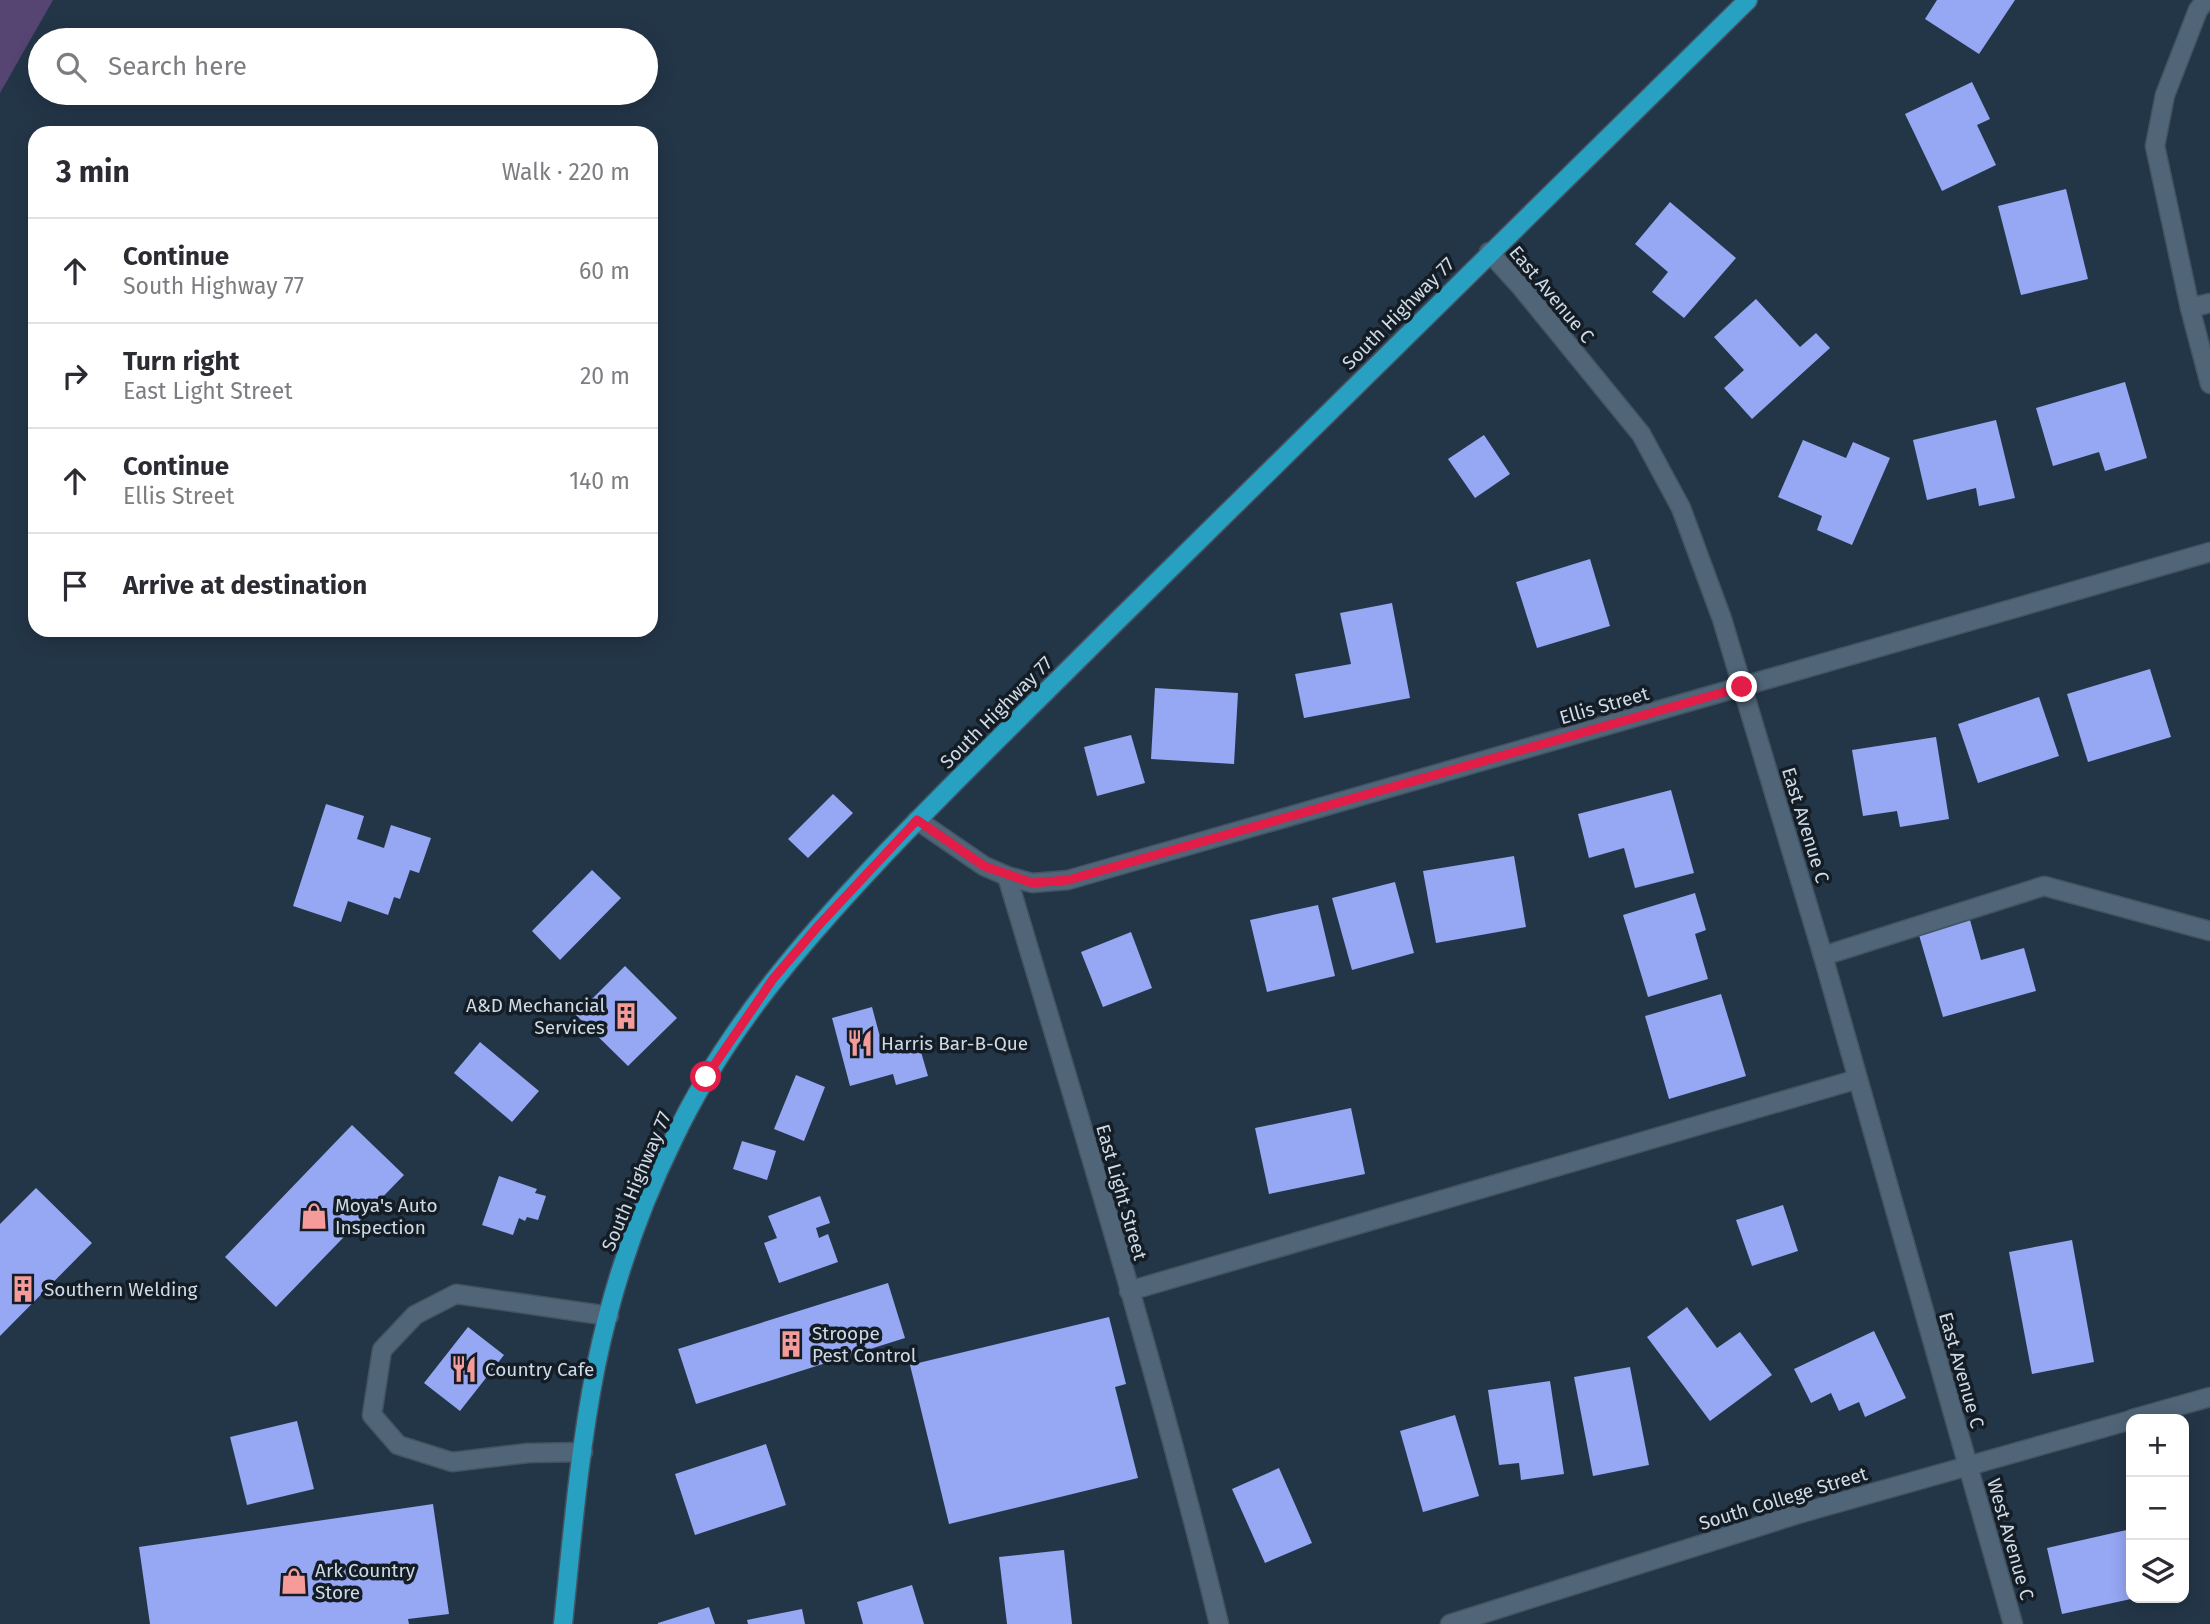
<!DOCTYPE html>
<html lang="en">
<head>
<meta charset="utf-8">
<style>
	body { margin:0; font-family:"Fira Sans",sans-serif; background:#f2f2f3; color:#2b2b33 }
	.controls { position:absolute; right:21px; bottom:21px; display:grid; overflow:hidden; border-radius:14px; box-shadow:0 4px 18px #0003 }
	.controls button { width:63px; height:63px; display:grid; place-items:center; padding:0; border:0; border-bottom:2px solid #e1e1e2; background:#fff; color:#2b2b33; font:35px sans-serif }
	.stop { position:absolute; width:21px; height:21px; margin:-16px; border:5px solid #e11d48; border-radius:50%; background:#fff }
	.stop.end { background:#e11d48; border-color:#fff; box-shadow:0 2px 7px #0008 }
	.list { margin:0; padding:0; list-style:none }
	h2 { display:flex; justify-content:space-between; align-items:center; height:91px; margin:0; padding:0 28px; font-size:30px }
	h2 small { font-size:23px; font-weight:400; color:#7c7c81 }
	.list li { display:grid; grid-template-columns:46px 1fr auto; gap:21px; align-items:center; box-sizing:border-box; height:105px; padding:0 28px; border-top:2px solid #e1e1e2 }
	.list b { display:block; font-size:26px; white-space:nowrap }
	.list p { margin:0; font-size:23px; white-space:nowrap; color:#7c7c81 }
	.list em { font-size:23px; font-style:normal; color:#7c7c81 }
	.icon { flex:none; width:38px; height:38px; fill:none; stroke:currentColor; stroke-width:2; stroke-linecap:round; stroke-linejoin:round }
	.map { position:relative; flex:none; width:2210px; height:1624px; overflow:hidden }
	.search { position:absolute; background:#fff; box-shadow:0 4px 18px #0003; left:28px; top:28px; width:630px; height:77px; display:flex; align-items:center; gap:18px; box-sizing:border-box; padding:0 24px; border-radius:38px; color:#7c7c81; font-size:26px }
	.panel { position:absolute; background:#fff; box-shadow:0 4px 18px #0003; left:28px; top:126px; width:630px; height:511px; border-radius:21px }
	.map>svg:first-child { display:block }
	.green { fill:#564572 }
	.building { fill:#96a7f4 }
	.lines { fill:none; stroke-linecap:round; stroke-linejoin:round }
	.service-casing { stroke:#425361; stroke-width:21 }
	.minor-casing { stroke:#425361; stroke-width:21 }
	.primary-casing { stroke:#425361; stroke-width:21 }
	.service { stroke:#506578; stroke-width:18 }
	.minor { stroke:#506578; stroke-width:18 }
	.primary { stroke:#27a0c1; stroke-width:18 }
	.route { stroke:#e11d48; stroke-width:9 }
	.labels { text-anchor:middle; stroke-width:7; stroke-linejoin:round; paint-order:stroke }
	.street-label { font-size:19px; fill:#cedae5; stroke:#141d25 }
	.poi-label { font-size:19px; fill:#cedae5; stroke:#141d25; text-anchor:start }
</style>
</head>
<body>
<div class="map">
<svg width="2210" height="1624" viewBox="0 0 2210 1624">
	<rect width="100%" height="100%" fill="#233648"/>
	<path class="green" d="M0,0H53L0,93Z"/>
	<path class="building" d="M1937,0H2015L1979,54L1925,19Z
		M1972,82L1990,119L1977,125L1996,165L1942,191L1905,114Z
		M2066,189L2088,279L2021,295L1998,206Z
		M1670,202L1736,258L1684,318L1652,292L1668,272L1635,244Z
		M1756,299L1800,347L1816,333L1830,348L1752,419L1724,388L1744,370L1714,337Z
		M2125,382L2147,458L2105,471L2099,452L2053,466L2036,408Z
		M1996,420L2015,498L1979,506L1976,488L1927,500L1913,440Z
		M1484,435L1510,474L1475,498L1448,459Z
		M1803,440L1846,458L1853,442L1890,458L1852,545L1817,530L1822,516L1778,497Z
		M1590,559L1610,626L1537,648L1516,582Z
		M1392,603L1410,698L1304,718L1295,674L1351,664L1340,613Z
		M2150,669L2171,737L2088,762L2067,694Z
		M1155,688L1238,693L1234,764L1151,759Z
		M2039,697L2059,756L1978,783L1958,724Z
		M1131,735L1145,783L1097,796L1084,747Z
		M1936,737L1949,819L1900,827L1897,811L1863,816L1852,750Z
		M1671,790L1694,873L1635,888L1624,848L1589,858L1578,814Z
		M833,794L853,813L808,858L788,839Z
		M326,804L364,816L357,839L384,848L391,825L431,838L419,873L410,870L400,899L394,897L388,915L348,901L341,922L293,906Z
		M1514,856L1526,927L1436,943L1423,871Z
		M592,870L621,898L560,960L532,931Z
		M1395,882L1414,953L1352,970L1332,898Z
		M1695,893L1706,930L1695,934L1708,979L1648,997L1623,915Z
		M1318,905L1335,976L1267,992L1250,920Z
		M1970,920L1981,960L2024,948L2036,991L1943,1017L1919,935Z
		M1131,932L1152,988L1103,1007L1081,952Z
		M625,966L677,1018L628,1066L576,1015Z
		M1721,994L1746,1076L1669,1099L1645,1016Z
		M872,1007L883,1048L917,1038L928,1076L896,1085L893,1074L850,1086L832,1018Z
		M480,1042L539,1091L512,1122L454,1073Z
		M796,1075L825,1087L804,1141L774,1129Z
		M1351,1108L1365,1174L1269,1194L1255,1128Z
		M352,1125L404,1175L276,1307L225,1257Z
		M742,1141L776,1151L767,1180L733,1169Z
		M499,1176L537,1189L535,1193L546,1196L538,1220L527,1217L525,1221L519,1218L513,1235L482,1225Z
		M36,1188L92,1243L0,1336V1224Z
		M820,1196L830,1223L816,1228L819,1238L828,1234L838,1262L779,1283L764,1243L777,1238L768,1216Z
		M1783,1205L1798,1251L1752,1266L1736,1220Z
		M2072,1240L2094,1362L2032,1374L2009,1252Z
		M888,1283L905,1338L696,1404L678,1349Z
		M1687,1307L1717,1348L1740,1332L1772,1375L1710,1421L1647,1337Z
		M1109,1317L1126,1384L1115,1387L1138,1478L949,1524L910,1365Z
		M468,1327L504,1355L460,1411L424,1383Z
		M1874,1331L1906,1398L1865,1417L1859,1402L1839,1411L1831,1393L1811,1403L1794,1369Z
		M1630,1367L1649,1465L1593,1476L1574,1377Z
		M1550,1381L1564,1474L1521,1480L1519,1463L1499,1465L1488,1390Z
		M1455,1415L1479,1496L1423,1512L1400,1431Z
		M297,1421L314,1489L247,1505L230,1437Z
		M766,1444L786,1505L695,1535L675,1474Z
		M1279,1468L1312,1543L1265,1563L1232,1489Z
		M433,1504L449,1614L408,1619L409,1624H150L139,1547Z
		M2131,1529V1599L2062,1614L2047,1548Z
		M1064,1550L1072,1624H1007L999,1557Z
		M912,1585L924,1624H863L857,1602Z
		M709,1607L715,1624H658V1623Z
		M802,1609L805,1624H748L747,1620Z"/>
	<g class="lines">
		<defs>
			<path id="service" d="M2190,308L2210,303
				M1823,956L2044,886L2210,931
				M583,1452L528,1453L452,1462L398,1445L372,1415L382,1350L415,1315L456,1294L609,1316"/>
			<path id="minor" d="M2206,0L2198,10L2165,95L2155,146L2190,308L2210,384
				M1489,252L1521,287L1641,434L1681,508L1722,619L1823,956L2013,1624
				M917,820L984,866L1007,876C1081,1124 1158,1372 1219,1624
				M1007,876L1032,883L1068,880L2210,552
				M1129,1291L1858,1079
				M2132,1419L2210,1397
				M1450,1624L1798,1514L2131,1420"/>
			<path id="primary" d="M563,1624C572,1538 579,1451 596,1366C612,1288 638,1211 673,1140C724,1032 801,943 882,857C956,779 1034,704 1110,628C1322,418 1534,208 1748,0"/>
		</defs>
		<use href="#service" class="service-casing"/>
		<use href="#minor" class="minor-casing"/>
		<use href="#primary" class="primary-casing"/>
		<use href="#service" class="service"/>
		<use href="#minor" class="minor"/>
		<use href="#primary" class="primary"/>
	</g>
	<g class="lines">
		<path class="route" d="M706,1077L773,979L819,925L917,820L984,866L1032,883L1068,880L1742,687"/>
	</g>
	<defs>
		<symbol id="building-bare" viewBox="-9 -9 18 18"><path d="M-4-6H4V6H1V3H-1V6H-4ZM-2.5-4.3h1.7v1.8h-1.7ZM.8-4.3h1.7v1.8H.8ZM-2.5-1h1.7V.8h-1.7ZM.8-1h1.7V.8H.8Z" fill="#f59b9a" stroke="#141d25" stroke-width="2.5" paint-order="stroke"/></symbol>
		<symbol id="restaurant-bare" viewBox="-9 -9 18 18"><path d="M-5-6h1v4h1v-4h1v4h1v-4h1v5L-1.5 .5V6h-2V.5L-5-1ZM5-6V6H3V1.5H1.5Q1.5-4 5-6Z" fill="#f59b9a" stroke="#141d25" stroke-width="2.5" paint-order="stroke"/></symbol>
		<symbol id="shop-bare" viewBox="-9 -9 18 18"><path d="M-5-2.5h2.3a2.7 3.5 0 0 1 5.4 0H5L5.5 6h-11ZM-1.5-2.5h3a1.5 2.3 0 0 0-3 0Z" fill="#f59b9a" stroke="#141d25" stroke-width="2.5" paint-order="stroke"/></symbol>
	</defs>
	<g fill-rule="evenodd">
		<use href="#building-bare" x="607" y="997" width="38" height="38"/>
		<use href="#restaurant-bare" x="841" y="1024" width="38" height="38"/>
		<use href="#shop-bare" x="295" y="1197" width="38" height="38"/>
		<use href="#building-bare" x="4" y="1270" width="38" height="38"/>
		<use href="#building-bare" x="772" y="1325" width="38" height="38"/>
		<use href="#restaurant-bare" x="445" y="1350" width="38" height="38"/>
		<use href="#shop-bare" x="275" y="1562" width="38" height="38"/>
	</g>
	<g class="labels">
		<g class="street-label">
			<text transform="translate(1552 294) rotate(50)" y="7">East Avenue C</text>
			<text transform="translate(1398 313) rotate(-45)" y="7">South Highway 77</text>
			<text transform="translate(1604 705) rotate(-16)" y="7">Ellis Street</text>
			<text transform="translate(996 712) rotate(-45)" y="7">South Highway 77</text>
			<text transform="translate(1806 825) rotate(73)" y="7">East Avenue C</text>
			<text transform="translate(636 1181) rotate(-67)" y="7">South Highway 77</text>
			<text transform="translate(1122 1192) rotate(74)" y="7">East Light Street</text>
			<text transform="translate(1962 1370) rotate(74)" y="7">East Avenue C</text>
			<text transform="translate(1783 1498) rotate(-17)" y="7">South College Street</text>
			<text transform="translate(2011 1539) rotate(74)" y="7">West Avenue C</text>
		</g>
		<g class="poi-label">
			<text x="605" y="1012" text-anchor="end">A&amp;D Mechancial<tspan x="605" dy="22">Services</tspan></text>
			<text x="881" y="1050">Harris Bar-B-Que</text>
			<text x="335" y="1212">Moya's Auto<tspan x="335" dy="22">Inspection</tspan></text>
			<text x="44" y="1296">Southern Welding</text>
			<text x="812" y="1340">Stroope<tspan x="812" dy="22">Pest Control</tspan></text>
			<text x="485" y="1376">Country Cafe</text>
			<text x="315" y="1577">Ark Country<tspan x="315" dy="22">Store</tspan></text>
		</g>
	</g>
</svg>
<div class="controls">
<button>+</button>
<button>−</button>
<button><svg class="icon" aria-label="layers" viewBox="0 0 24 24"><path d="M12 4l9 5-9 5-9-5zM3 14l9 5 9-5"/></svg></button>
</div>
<div class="stop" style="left:706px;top:1077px"></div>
<div class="stop end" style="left:1742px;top:687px"></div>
<div class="search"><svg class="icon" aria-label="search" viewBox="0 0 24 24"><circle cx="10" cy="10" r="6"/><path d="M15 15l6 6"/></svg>Search here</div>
<section class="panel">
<h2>3 min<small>Walk · 220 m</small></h2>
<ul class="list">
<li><svg class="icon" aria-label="ahead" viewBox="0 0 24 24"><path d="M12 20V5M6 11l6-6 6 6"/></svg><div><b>Continue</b><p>South Highway 77</p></div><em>60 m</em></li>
<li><svg class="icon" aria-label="right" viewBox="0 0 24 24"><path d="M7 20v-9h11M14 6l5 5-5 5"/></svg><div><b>Turn right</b><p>East Light Street</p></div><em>20 m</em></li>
<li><svg class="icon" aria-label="ahead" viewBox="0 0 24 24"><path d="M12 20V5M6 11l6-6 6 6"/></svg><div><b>Continue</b><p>Ellis Street</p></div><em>140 m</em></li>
<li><svg class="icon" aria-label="arrive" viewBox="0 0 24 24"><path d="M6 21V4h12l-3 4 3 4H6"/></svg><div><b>Arrive at destination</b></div></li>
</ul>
</section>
</div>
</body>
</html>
